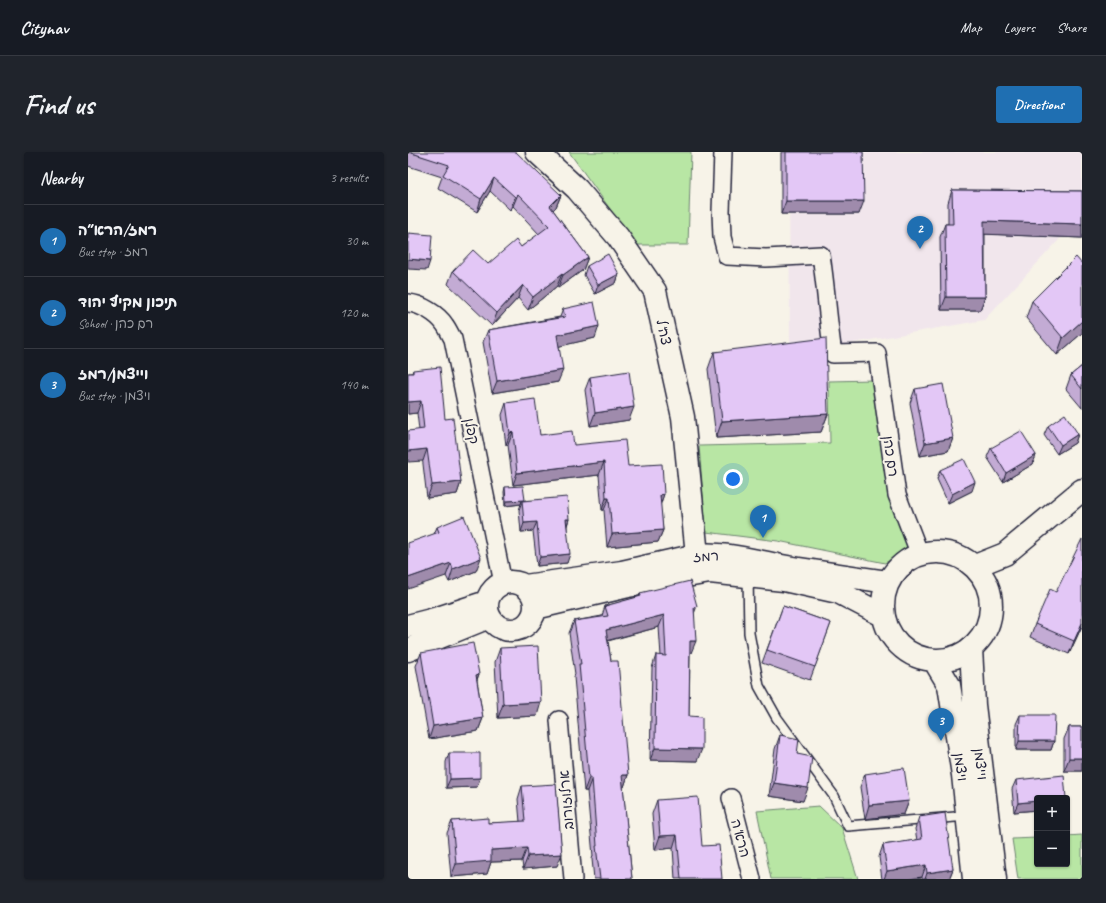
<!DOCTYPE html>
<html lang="en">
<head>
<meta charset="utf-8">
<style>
	body { margin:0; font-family:Caveat,"Playpen Sans Hebrew",sans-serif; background:#20242c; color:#f1f3f6 }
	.controls { position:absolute; right:12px; bottom:12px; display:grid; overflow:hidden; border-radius:4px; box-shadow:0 1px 3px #0004 }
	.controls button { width:36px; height:36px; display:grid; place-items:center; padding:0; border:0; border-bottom:1px solid #363941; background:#171b24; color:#f1f3f6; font:20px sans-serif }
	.you { position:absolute; left:325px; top:327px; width:14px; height:14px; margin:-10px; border:3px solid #fff; border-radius:50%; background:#1a73e8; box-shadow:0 0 0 6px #1a73e833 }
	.badge { display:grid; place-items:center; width:26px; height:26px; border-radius:50%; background:#1f6fb2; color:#fff; font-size:13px; font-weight:700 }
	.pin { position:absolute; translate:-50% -33px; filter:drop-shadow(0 1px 2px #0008) }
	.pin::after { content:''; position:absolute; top:21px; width:14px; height:12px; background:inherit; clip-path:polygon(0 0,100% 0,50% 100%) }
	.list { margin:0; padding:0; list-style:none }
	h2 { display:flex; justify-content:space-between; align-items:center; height:52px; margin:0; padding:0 16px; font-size:17px }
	h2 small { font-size:13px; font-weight:400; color:#9ea1a6 }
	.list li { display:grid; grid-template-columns:26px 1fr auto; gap:12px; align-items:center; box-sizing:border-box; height:72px; padding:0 16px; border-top:1px solid #363941 }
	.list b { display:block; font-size:15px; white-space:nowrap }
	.list p { margin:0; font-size:13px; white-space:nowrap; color:#9ea1a6 }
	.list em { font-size:13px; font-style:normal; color:#9ea1a6 }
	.map { position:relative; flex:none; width:674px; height:727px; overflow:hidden; border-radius:4px }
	header { display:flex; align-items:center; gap:24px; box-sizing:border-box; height:56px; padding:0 20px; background:#171b24; border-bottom:1px solid #363941 }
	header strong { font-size:19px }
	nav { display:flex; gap:22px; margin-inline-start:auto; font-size:14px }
	.intro { display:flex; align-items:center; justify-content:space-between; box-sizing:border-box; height:96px; padding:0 24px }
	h1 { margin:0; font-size:28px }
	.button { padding:10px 18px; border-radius:4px; background:#1f6fb2; color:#fff; font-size:14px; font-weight:700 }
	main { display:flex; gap:24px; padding:0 24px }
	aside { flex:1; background:#171b24; border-radius:4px; box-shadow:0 1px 3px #0004 }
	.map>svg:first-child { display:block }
	.built { fill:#f1e6ec }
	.green { fill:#b8e6a4; stroke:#6d8470 }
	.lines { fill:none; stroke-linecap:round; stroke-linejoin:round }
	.service-casing { stroke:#22223b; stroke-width:12 }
	.minor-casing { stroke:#22223b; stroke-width:20 }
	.tertiary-casing { stroke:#22223b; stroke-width:25 }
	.service { stroke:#f7f3e8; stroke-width:9 }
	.minor { stroke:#f7f3e8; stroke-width:17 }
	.tertiary { stroke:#f7f3e8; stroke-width:22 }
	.wall { fill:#c3abd4; stroke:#22223b }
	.shaded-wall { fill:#9f8bac; stroke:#22223b }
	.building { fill:#e3c7f6; stroke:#22223b }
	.labels { text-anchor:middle; stroke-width:4; stroke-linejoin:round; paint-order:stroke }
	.street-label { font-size:14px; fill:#22223b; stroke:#f7f3e8 }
</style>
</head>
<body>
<header>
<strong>Citynav</strong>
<nav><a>Map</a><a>Layers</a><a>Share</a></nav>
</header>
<div class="intro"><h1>Find us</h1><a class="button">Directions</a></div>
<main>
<aside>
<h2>Nearby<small>3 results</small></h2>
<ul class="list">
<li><span class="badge">1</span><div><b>רמז/הרא״ה</b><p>Bus stop · רמז</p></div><em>30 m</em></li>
<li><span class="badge">2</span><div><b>תיכון מקיף יהוד</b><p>School · רם כהן</p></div><em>120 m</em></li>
<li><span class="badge">3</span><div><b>וייצמן/רמז</b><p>Bus stop · ויצמן</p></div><em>140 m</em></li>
</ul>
</aside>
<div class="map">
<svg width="674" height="727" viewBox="0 0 674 727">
	<rect width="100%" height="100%" fill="#f7f3e8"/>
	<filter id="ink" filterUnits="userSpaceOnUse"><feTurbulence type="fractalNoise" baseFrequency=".025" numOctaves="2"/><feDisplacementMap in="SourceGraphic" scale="8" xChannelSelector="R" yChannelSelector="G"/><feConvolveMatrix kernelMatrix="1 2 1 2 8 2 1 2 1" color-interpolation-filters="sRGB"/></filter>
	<g filter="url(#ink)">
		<path class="built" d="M381,0H674V59L649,90L576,168L382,202Z"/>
		<path class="green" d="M161,0H283L280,93H228Z
			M466,228L481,342L500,397L477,411L370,389L298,380L291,294L422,291L421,229Z
			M411,654L434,676L450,727H363L349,659Z
			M674,683V727H610L604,687L629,686V712H659V684Z"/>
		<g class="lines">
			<defs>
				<path id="service" d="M340,424L341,481L351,534L369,566L426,644L440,674L559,664"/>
				<path id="minor" d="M315,0L313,60L314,85L319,104L358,106L413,103C418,136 420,169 425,202L469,201L489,343L512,403
					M0,151C13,152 30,162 37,173C40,177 42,182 45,187L95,431
					M151,568L165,727
					M323,646L344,727"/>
				<path id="tertiary" d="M129,0L169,37L210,85L247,139L275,265L289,403
					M475 454a54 54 0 1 1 108 0a54 54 0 1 1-108 0Z
					M567,414L597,402L674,338
					M79 454a24 24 0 1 1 48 0a24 24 0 1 1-48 0Z
					M117,434L214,420L289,403C318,400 346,409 374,414C409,420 445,425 480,430
					M127,456L220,434L302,420L376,428L430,440L476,464
					M0,474L27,467L79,450
					M563,496L566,553L587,727
					M0,498L81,465
					M526,508L541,533L555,623L566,727"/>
			</defs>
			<use href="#service" class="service-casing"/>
			<use href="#minor" class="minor-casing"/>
			<use href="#tertiary" class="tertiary-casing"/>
			<use href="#service" class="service"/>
			<use href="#minor" class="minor"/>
			<use href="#tertiary" class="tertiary"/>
		</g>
		<path class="wall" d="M0,0L153,43L148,55L145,58L180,105L175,118L150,136L149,134L120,158L110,146L84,174L40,132L45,119L80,112L113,95L131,82L105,54L102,58L82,39L69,60L30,36L34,25L0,14Z
			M373,0H455L451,62H373Z
			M544,38L674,39V86L577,82V145L572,158H533L532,85L537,72H540V51Z
			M179,114L211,122L208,131L187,142L176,123Z
			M624,149L674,181L649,203L618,166Z
			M155,157L187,186L151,194L150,230L84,241L75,190L80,178L152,165Z
			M306,200L420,262L413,280L308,286L300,217Z
			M674,214V256L658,237L663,223Z
			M5,218L37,267L53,330L49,342L19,346L9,261L0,262V221H4Z
			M182,225L221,268L182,274L177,238Z
			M507,237L545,286L540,299L512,304L502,251Z
			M98,251L132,283L166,293L220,314L256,342L252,353L255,378L250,390L199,395L196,358H194L191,323L105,333L100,293H98L94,263Z
			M640,274L670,282L667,291L649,302L636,283Z
			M583,296L628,303L625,312L595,330L579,305Z
			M532,318L564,339L540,351L529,327Z
			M97,335L116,348L161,367L159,374V411L129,414L125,379L113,380L111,358L113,352L97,354L96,340Z
			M29,375L68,419L41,430L38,424L26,382Z
			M648,440L674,474L661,502L622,485L627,472Z
			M232,441L286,462L283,501H282L281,564L289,609L242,608L244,516L248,503L253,504L251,475L200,489L220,623L216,635H215L224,727H186L184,707L185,704L179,639H176L166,525L167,522L161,481L166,469L194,464L197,454L231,445Z
			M375,454L423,471L402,528L354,511Z
			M92,496L129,564L90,566L87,510Z
			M13,501L71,522L69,528L75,566L70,579L21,587L8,514Z
			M612,563L646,589L643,598H608V572Z
			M661,575H674V619H656V587Z
			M372,583L389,602L395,649L361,644L367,597Z
			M41,601L72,626L69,635L38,636V610Z
			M457,622L501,649L496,662L457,667L452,635Z
			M608,628L629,646V658L606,660L604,637Z
			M114,634L149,714L115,717L114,709L83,710L79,722L43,725L39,681L44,669L80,671L112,670L110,647Z
			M249,648L294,694L314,727H267L265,696L247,698L244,662Z
			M511,665L545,717L541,727H514V725L501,727H474L471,705L475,693L509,688L507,677Z"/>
		<path class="shaded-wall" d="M86,26L82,39L69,60L73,47Z
			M110,42L105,54L102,58L107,45Z
			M153,43L148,55L137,66L142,54Z
			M378,49H456L451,62H373Z
			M576,69L674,72V86L572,82Z
			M180,105L175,118L150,136L155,123Z
			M0,107L22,109L19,118L0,117Z
			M154,122L149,134L120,158L125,145Z
			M211,122L208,131L187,142L190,133Z
			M115,133L110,146L84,174L89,161Z
			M538,145H577L572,158H533Z
			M674,169V181L649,203L655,186Z
			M191,174L187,186L144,196L149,183Z
			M155,218L150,230L84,241L89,229Z
			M13,249L9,261L0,262V250Z
			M226,255L221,268L182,274L187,261Z
			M420,262L413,280L308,286L314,269Z
			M105,280L100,293H98L102,281Z
			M670,282L667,291L649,302L653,293Z
			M545,286L540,299L512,304L517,291Z
			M19,297L15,309L0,310V299Z
			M628,303L625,312L595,330L598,321Z
			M196,310L191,323L105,333L109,321Z
			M53,330L49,342L19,346L24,333Z
			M567,330L564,339L540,351L544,342Z
			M256,342L252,354V343Z
			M198,346H201L196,358H194Z
			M117,348L115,352L114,349L113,352L97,354L98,349Z
			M158,367H161L158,376Z
			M129,370L125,379L113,380L116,371Z
			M255,378L250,390L199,395L204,382Z
			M162,402L159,411L129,414L132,405Z
			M73,406L68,419L41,430L45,417Z
			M43,411L38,424L0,437V426Z
			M289,454L284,467L286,455Z
			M256,463L251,475L194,490L198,478Z
			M674,471V474L661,502L666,489Z
			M282,489H288L283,501L278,502Z
			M71,522L66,535L68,523Z
			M133,550L129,564L90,566L95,552Z
			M75,566L70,579L21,587L25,574Z
			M611,589H646L643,598H608Z
			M247,596L294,597L289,609L242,608Z
			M661,606H674V619H656Z
			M214,623H220L216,635L209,636Z
			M72,626L69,635L38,636L42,627Z
			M181,626H184L179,639H176Z
			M366,631L400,636L395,649L361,644Z
			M501,649L496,662L457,667L461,653Z
			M629,649V658L606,660L610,651Z
			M269,683L265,696L247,698L252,684Z
			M119,696L114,709L83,710L79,722L43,725L48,712L83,698Z
			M154,702L149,714L115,717L120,704Z
			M518,713L514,725L501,727H476L479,719Z
			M545,717L541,727H517L519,721Z"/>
		<path class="building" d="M1,0H108L153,43L142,54L180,105L155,123L154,122L125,145L115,133L89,161L45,119L65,98L80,112L108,88L113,95L141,74L110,42L107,45L86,26L73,47L35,23L41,13Z
			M378,0H455L456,49H378Z
			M544,38L674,39V72L576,69L577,145H538L537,72H545Z
			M0,81L24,83L22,109L0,107Z
			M200,102L211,122L190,133L179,114Z
			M668,105L674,112V169L655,186L624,149Z
			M186,150L191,174L149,183L155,218L89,229L80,178L157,165L155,157Z
			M418,186L420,262L314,269L306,200Z
			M674,214V237L663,223Z
			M32,215L37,267L45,266L53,330L24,333L19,297L0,299V279L16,277L13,249L0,250V221H5V218Z
			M221,219L226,255L187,261L182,225Z
			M535,232L545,286L517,291L507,237Z
			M127,247L132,283L164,279L166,293L217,288L220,314L254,312L256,342L252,343L255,378L204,382L201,346H198L196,310L109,321L105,280L102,281L98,251Z
			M657,262L670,282L653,293L640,274Z
			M613,279L628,303L598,321L583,296Z
			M556,307L567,330L544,342L532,318Z
			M115,334L117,348L98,349L97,335Z
			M159,345L161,367H158L162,402L132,405L129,370L116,371L114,349Z
			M56,364L73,406L45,417L43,411L0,426V391L31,380L29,375Z
			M674,387V471L666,489L627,472L642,437L648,440Z
			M282,429L289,454L286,455L288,489H282L281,564L294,565V597L247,596L248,503L258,504L256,463L198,478L203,509H210L220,623H214L224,727H192L188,694H189L184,626H181L171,512H173L166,469L200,464L197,454L233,444L232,441Z
			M375,454L423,471L407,515L359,498Z
			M65,491L71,522L68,523L75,566L25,574L13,501Z
			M130,494L133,550L95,552L92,496Z
			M612,563H647L646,589H611Z
			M661,575H674V606H661Z
			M372,583L391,587L389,602L404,605L400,636L366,631Z
			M41,601H72V626L42,627Z
			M496,616L501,649L461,653L457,622Z
			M656,623L658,646H629V649L610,651L608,628Z
			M148,632L154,702L120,704L119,696L83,698V709L48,712L44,669L80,666V671L117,669L114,634Z
			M290,645L294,694L311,693L314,727H273L269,683L252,684L249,648Z
			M537,661L545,717L519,721L518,713L479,719L475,693L514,687L511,665Z"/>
	</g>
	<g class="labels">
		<g class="street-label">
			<text transform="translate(256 180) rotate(78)" y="5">צה"ל</text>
			<text transform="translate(64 279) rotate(78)" y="5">קפלן</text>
			<text transform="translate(483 304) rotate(82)" y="5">רם כהן</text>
			<text transform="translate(298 404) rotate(-2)" y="5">רמז</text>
			<text transform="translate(573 612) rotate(83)" y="5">וייצמן</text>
			<text transform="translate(553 615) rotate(82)" y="5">ויצמן</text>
			<text transform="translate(158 648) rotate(-95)" y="5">ארלוזורוב</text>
			<text transform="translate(333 686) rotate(75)" y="5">הרא"ה</text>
		</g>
	</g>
</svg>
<div class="controls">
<button>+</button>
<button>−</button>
</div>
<div class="you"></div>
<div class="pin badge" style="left:355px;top:386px">1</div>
<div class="pin badge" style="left:512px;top:97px">2</div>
<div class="pin badge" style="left:533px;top:589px">3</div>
</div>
</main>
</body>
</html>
